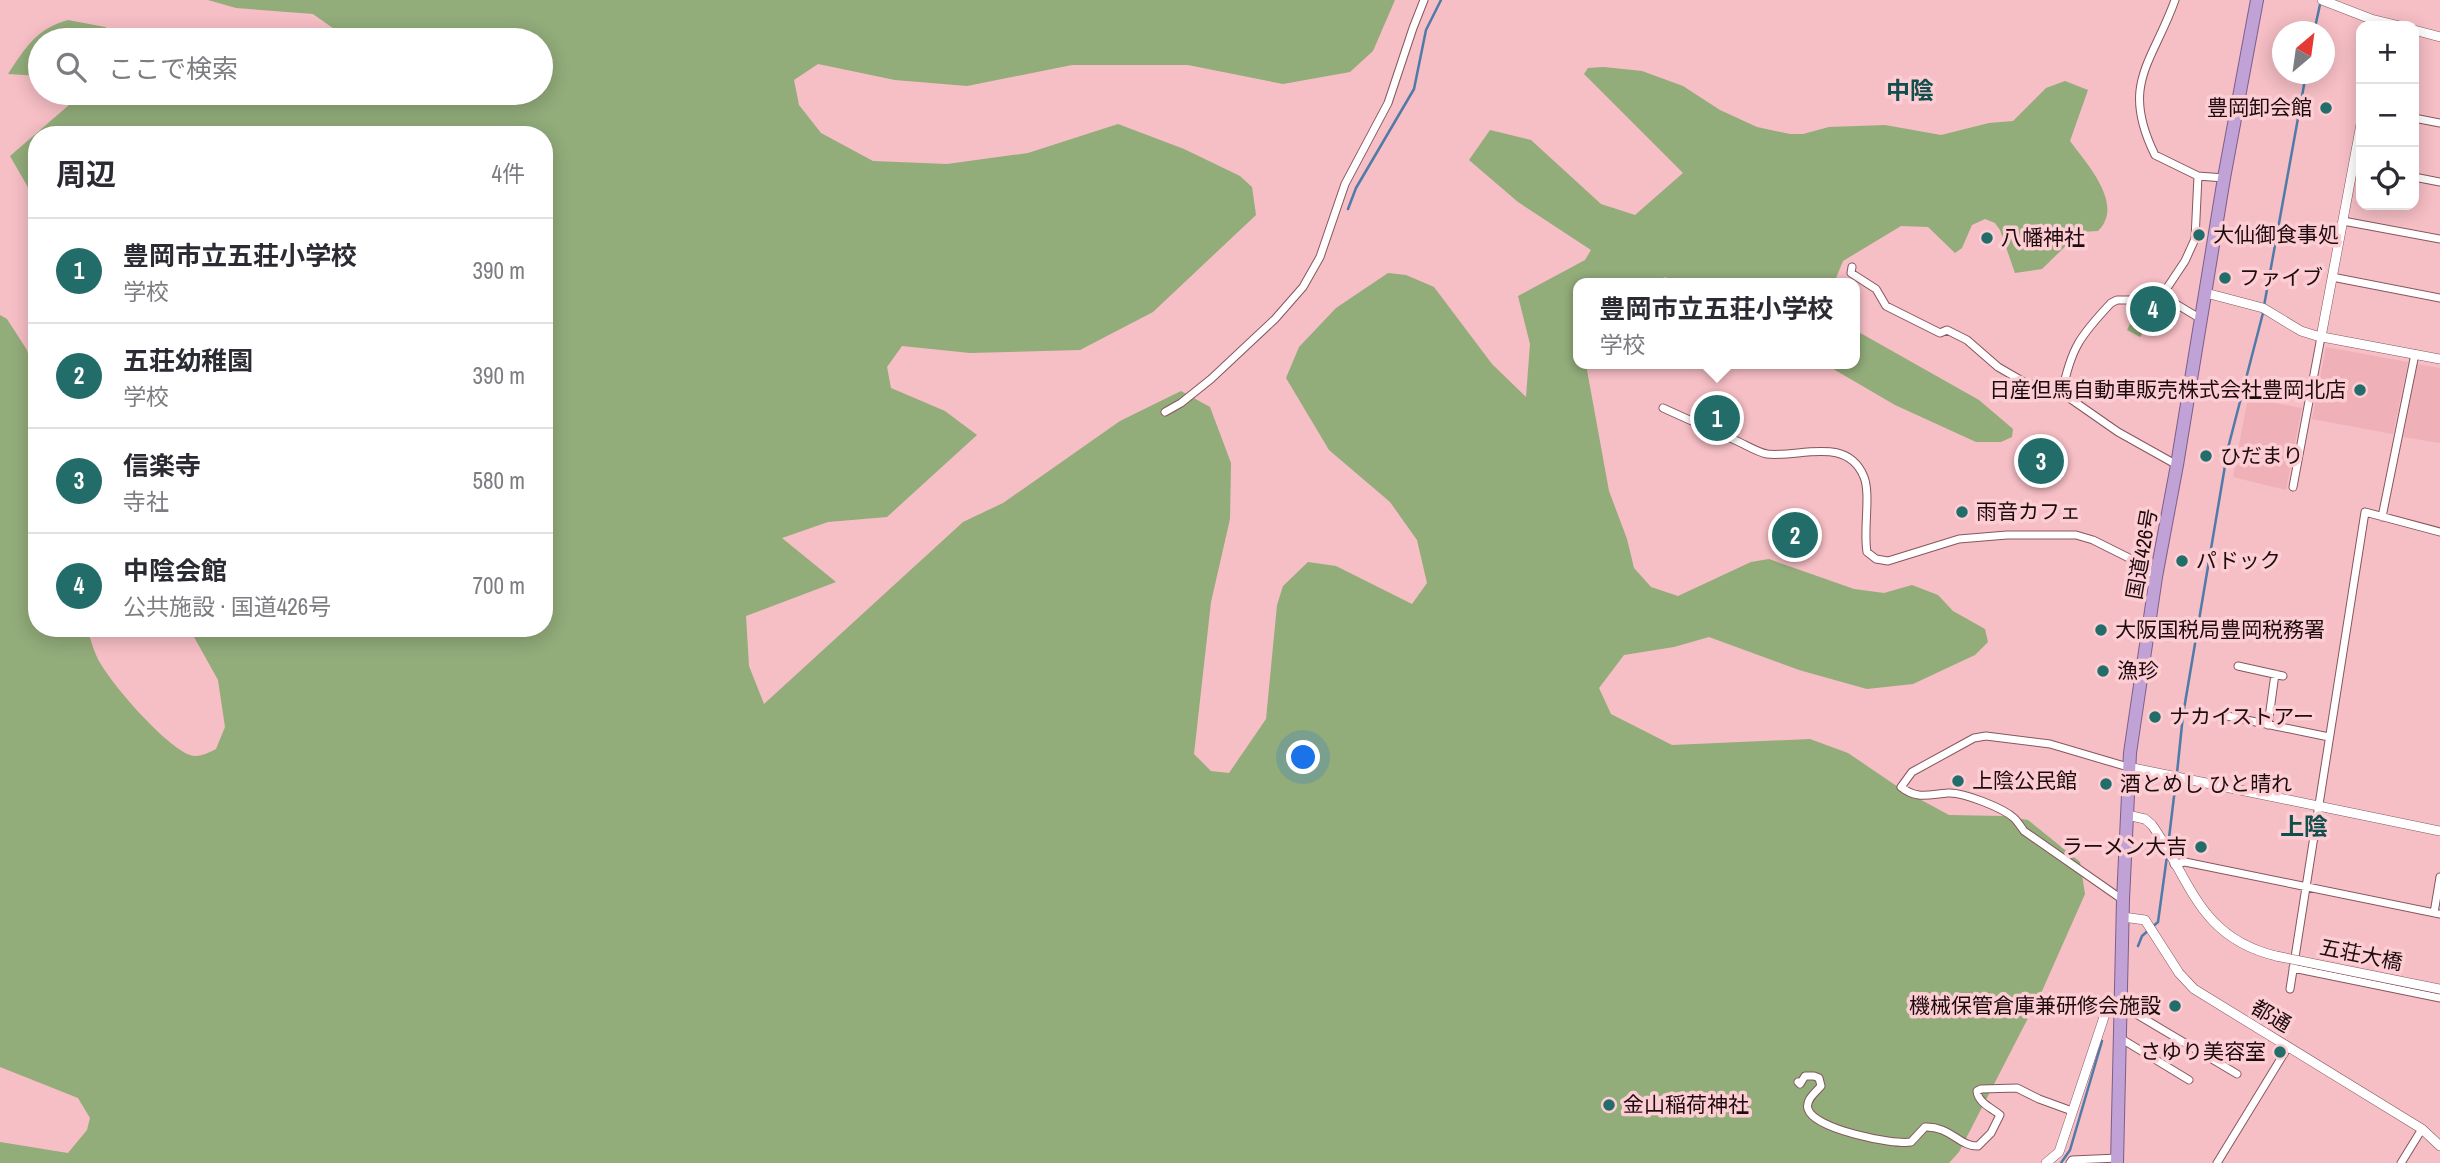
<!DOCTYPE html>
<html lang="ja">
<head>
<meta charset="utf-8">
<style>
	body { margin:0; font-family:"Archivo Narrow","Noto Sans JP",sans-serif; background:#f2f2f3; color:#2b2b33 }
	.controls { position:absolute; right:21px; top:21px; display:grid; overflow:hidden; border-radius:14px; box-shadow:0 4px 18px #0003 }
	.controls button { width:63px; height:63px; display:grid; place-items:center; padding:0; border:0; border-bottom:2px solid #e1e1e2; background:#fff; color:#2b2b33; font:35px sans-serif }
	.compass { position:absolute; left:2272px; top:21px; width:63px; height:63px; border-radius:50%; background:#fff; box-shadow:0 4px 18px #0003; rotate:29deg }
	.you { position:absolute; left:1304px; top:758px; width:24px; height:24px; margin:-18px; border:5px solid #fff; border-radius:50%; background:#1a73e8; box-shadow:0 0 0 10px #1a73e833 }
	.badge { display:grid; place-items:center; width:46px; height:46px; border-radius:50%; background:#226d69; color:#fff; font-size:23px; font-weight:700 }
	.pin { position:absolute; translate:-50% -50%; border:4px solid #fff; box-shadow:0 2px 7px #0006 }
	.popup { position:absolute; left:1573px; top:278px; width:287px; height:91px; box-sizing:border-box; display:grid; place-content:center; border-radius:14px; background:#fff; filter:drop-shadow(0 2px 5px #0005); font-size:23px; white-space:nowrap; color:#7c7c81 }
	.popup b { font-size:26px; color:#2b2b33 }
	.popup::after { content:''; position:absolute; left:50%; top:100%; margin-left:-14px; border:14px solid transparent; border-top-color:#fff }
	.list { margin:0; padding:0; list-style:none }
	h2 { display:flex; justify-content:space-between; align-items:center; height:91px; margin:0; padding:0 28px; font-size:30px }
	h2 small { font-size:23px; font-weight:400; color:#7c7c81 }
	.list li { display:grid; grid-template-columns:46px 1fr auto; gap:21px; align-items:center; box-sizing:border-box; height:105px; padding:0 28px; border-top:2px solid #e1e1e2 }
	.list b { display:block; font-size:26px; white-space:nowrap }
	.list p { margin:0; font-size:23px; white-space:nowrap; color:#7c7c81 }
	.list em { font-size:23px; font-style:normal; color:#7c7c81 }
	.icon { flex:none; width:38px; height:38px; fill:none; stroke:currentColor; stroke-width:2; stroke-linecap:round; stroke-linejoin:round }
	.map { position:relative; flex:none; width:2440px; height:1163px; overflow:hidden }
	.search { position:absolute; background:#fff; box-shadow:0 4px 18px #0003; left:28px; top:28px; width:525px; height:77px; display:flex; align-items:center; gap:18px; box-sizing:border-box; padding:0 24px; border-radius:38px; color:#7c7c81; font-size:26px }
	.panel { position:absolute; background:#fff; box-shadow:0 4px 18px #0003; left:28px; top:126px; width:525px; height:511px; border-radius:28px }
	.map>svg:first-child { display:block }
	.built { fill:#f0b0b8 }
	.green { fill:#92ac7a }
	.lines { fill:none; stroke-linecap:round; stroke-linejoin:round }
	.stream { stroke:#4f7ba9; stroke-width:2.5 }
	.minor-casing { stroke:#87565d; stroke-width:9 }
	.tertiary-casing { stroke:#87565d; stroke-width:10 }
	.trunk-casing { stroke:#7d5e8a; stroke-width:14 }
	.minor { stroke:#fff; stroke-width:7 }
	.tertiary { stroke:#fff; stroke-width:9 }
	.trunk { stroke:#c0a2d6; stroke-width:12 }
	.tertiary-bridge-casing { stroke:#87565d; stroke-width:10; stroke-linecap:butt }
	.tertiary-bridge { stroke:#fff; stroke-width:9 }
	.poi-dot { fill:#226d69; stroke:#fcced4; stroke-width:2.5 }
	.labels { text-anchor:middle; stroke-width:7; stroke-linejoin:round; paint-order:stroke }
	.poi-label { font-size:21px; fill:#1e0b0e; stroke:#fcced4; text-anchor:start }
	.street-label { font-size:21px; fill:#1e0b0e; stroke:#fcced4 }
	.quarter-label { font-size:24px; font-weight:bold; fill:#114e4c; stroke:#fcced4 }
</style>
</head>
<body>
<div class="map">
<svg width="2440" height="1163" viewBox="0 0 2440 1163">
	<rect width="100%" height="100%" fill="#f6bec5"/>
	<path class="built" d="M2326,347L2408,362L2393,434L2312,419Z
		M2417,364L2440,368V443L2403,437Z
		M2248,398L2302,408L2286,490L2233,477Z"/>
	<path class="green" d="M208,0H1395L1373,51L1350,72L1283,84L1188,65H1072L967,86L895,80L818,64L794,80L799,105L821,133L873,161L947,164L1028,153L1118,124L1184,149L1240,176L1252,187L1256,215L1153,312L1080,350L970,353L902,346L887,367L891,388L945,411L977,435L887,517L828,522L782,538L836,582L746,616L749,666L764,704L963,522L1003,503L1120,421L1181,391L1210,407L1231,463L1230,519L1211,602L1194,754L1211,771L1229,773L1266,719L1277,605L1283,586L1308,562L1336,566L1412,604L1427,583L1417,540L1390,502L1329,450L1286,378L1299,347L1336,308L1388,273L1406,275L1434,287L1492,364L1526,397L1530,344L1518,296L1585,260L1591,250L1518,202L1469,160L1490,130L1531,140L1601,204L1635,215L1683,173L1584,74L1588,68L1604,67L1642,71L1683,86L1720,110L1757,127L1790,134H1803L1829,127L1885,125L1941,135L1989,123L2013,121L2046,88L2065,81L2088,90L2070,141C2087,164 2125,205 2098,231L2080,232L2042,269L2015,273L2000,230L1995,223L1985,219L1972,225L1962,248L1955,253L1928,227L1901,226L1843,261L1834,283H1674L1666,277L1646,283H1579V364H1589L1587,370L1609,491L1627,539L1634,568L1651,587L1678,596L1751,562L1769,559L1854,589L1884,593L1912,585L1938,595L1953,611L1985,629L1988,642L1975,655L1913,684L1867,689L1799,670L1709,637L1674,647L1624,655L1599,688L1611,714L1672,745L1810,739L1848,753L1901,789L1949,815L2004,816L2028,820L2080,862L2085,894L2042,991L1959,1152L1949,1163H0V1142L68,1153L87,1130L90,1118L78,1098L0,1067V315L7,319L27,350L37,389V628H87C90,637 92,646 96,655C106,679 165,746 190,755C199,758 208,753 216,749L225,727L218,680L189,628H544V135H37V203L10,156L69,105L67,93H541V40H340L337,31L313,14L236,8Z
		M68,20L105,27L126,40H40V76L8,74C26,47 36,29 68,20Z
		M2136,311L2151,321L2140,337L2127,330Z
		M1855,330L1979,400L2013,429L2012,437L2001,442H1976L1895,405L1835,370L1829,364H1855Z"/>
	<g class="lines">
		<path class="stream" d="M2314,32L2321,0
			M1348,209L1356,188L1414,89L1426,30L1441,0
			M2264,306L2306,74
			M2177,773L2183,715L2228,448L2263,313
			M2168,846L2176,780
			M2138,946L2142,936L2158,922L2167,856
			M2061,1163L2070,1150L2102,1041"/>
		<defs>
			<path id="minor" d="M2414,118L2440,123
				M2198,176L2224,178
				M2414,177L2440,182
				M2343,221L2440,239
				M1852,267L1851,273L1876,289L1886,306L1940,333L1947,330L1967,340L1998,367L2024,382L2062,393L2118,432L2177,465
				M2332,277L2440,298
				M2161,295L2201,319
				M2062,393C2071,348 2080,336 2111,303L2117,300H2147L2161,295L2169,285L2185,261L2195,239L2198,176L2155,155C2120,84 2152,64 2175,0
				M1663,408C1687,419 1712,430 1737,441C1746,445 1757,452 1767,454C1799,458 1847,435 1864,477C1871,495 1863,530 1867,552L1876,559L1888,561L1959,539L2007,535H2076L2093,540L2131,559L2156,577
				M1165,412L1181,403L1211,379L1275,319L1303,287L1320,257L1345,184L1388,103L1413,28L1424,0
				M2293,487L2321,337
				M2382,517L2415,354
				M2238,666L2283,676
				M2227,716L2329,737
				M2268,725L2275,674
				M2174,864L2185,862L2440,914
				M2123,900L2024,831C2021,827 2018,822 2014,818C2003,808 1963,792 1948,793C1930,794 1917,800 1901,787L1912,772L1974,738L1986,736L2050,744L2128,767
				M2434,913L2440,877
				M2293,968L2440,998
				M2290,989L2365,512L2440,532
				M2121,1005L2237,1074
				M2120,1038L2189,1080
				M1798,1082L1800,1084L1805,1076H1814L1819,1078L1821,1086C1816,1092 1805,1100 1808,1109C1814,1129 1892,1145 1911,1142L1925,1127C1950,1126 1960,1147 1978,1146L1991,1133L2000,1115C1992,1108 1978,1103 1977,1091L1981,1089L2017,1088L2039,1099L2072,1111
				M2070,1163L2072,1160L2118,1158
				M2217,1163L2288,1047
				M2401,1163L2422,1129"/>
			<path id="tertiary" d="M2322,0L2371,19L2400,26
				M2414,30L2440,37
				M2206,293L2263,308L2301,331L2317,336L2440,359
				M2321,337L2361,124
				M2128,767L2440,831
				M2127,815L2145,819L2152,825C2191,880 2198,937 2276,956
				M2123,917L2145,920L2179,973L2194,989L2422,1129L2440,1146
				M2046,1163L2059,1152L2106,1011L2113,1005H2121"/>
			<path id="trunk" d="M2117,1163L2123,900L2130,753L2156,577L2177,465L2224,178L2257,0"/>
		</defs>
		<use href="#minor" class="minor-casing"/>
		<use href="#tertiary" class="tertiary-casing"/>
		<use href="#trunk" class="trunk-casing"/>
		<use href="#minor" class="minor"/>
		<use href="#tertiary" class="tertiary"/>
		<use href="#trunk" class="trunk"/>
		<defs>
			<path id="tertiary-bridge" d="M2276,956L2440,989"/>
		</defs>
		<use href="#tertiary-bridge" class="tertiary-bridge-casing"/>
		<use href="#tertiary-bridge" class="tertiary-bridge"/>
	</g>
	<g class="poi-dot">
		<circle cx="2326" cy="108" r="7"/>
		<circle cx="2199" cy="235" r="7"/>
		<circle cx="1987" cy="238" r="7"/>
		<circle cx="2225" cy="278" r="7"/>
		<circle cx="2360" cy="390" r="7"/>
		<circle cx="2206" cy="456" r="7"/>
		<circle cx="1962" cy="512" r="7"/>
		<circle cx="2182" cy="561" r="7"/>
		<circle cx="2101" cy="630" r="7"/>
		<circle cx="2103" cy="671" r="7"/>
		<circle cx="2155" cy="717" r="7"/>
		<circle cx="1958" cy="781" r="7"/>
		<circle cx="2106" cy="784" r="7"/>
		<circle cx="2201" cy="847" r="7"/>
		<circle cx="2175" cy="1006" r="7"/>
		<circle cx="2280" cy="1052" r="7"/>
		<circle cx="1609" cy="1105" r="7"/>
	</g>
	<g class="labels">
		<g class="poi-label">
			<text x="2312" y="115" text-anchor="end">豊岡卸会館</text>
			<text x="2213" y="242">大仙御食事処</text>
			<text x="2001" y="245">八幡神社</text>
			<text x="2239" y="285">ファイブ</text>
			<text x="2346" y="397" text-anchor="end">日産但馬自動車販売株式会社豊岡北店</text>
			<text x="2220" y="463">ひだまり</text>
			<text x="1976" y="519">雨音カフェ</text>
			<text x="2196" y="568">パドック</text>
			<text x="2115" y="637">大阪国税局豊岡税務署</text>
			<text x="2117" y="678">漁珍</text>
			<text x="2169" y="724">ナカイストアー</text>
			<text x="1972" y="788">上陰公民館</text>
			<text x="2120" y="791">酒とめし ひと晴れ</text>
			<text x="2187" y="854" text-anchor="end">ラーメン大吉</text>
			<text x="2161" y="1013" text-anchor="end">機械保管倉庫兼研修会施設</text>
			<text x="2266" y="1059" text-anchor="end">さゆり美容室</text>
			<text x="1623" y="1112">金山稲荷神社</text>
		</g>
		<g class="street-label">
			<text transform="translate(2142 554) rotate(-80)" y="7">国道426号</text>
			<text transform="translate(2361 955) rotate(11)" y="7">五荘大橋</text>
			<text transform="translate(2271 1016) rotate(31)" y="7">都通</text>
		</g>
		<g class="quarter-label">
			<text x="1910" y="99">中陰</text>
			<text x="2304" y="835">上陰</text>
		</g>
	</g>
</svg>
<div class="controls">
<button>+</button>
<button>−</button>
<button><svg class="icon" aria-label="locate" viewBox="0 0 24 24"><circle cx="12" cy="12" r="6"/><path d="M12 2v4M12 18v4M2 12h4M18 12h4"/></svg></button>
</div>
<svg class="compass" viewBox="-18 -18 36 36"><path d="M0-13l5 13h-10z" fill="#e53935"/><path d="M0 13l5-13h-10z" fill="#7c7c81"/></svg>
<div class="you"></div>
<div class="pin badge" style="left:1717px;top:418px">1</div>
<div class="popup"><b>豊岡市立五荘小学校</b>学校</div>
<div class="pin badge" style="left:1795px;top:535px">2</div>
<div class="pin badge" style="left:2041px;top:461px">3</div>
<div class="pin badge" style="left:2153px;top:309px">4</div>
<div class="search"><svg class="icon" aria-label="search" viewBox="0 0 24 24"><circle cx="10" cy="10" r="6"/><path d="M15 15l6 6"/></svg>ここで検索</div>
<section class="panel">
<h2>周辺<small>4件</small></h2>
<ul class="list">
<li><span class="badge">1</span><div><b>豊岡市立五荘小学校</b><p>学校</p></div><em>390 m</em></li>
<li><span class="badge">2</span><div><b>五荘幼稚園</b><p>学校</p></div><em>390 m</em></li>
<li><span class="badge">3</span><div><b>信楽寺</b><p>寺社</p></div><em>580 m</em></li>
<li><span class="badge">4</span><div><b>中陰会館</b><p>公共施設 · 国道426号</p></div><em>700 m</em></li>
</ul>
</section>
</div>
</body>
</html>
